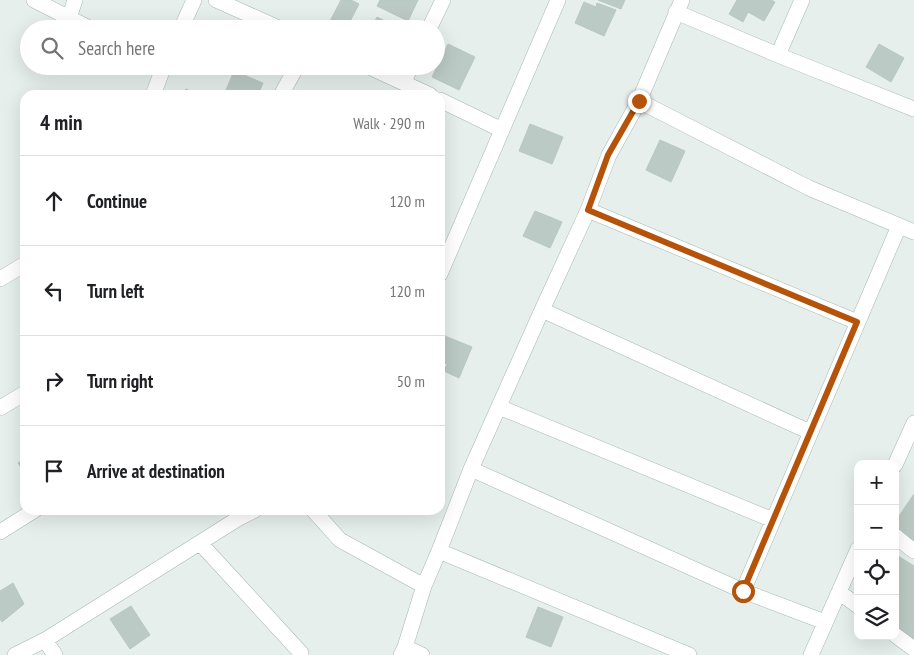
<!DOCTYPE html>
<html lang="en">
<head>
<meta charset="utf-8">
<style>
	body { margin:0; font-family:"PT Sans Narrow",sans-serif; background:#f2f2f2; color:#202124 }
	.controls { position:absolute; right:15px; bottom:15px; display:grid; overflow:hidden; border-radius:10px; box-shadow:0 5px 20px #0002 }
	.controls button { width:45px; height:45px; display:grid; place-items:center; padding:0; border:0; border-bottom:1px solid #e0e0e0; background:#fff; color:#202124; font:25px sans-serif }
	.stop { position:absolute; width:15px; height:15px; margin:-11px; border:4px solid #b45309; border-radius:50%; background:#fff }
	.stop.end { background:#b45309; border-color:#fff; box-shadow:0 1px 5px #0008 }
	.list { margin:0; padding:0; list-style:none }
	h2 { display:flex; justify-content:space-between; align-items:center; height:65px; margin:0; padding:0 20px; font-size:21px }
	h2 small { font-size:16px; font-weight:400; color:#757577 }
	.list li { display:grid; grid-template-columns:32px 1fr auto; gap:15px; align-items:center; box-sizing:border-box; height:90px; padding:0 20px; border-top:1px solid #e0e0e0 }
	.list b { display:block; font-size:19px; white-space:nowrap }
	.list em { font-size:16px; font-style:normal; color:#757577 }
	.icon { flex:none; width:28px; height:28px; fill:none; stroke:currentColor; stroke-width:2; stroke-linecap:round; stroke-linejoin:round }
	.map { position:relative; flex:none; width:914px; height:655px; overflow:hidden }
	.search { position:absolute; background:#fff; box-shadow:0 5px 20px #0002; left:20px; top:20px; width:425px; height:55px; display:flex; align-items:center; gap:12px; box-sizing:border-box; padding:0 18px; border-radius:28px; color:#757577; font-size:19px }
	.panel { position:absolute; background:#fff; box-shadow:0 5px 20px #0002; left:20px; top:90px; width:425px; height:425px; border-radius:15px }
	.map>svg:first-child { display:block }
	.building { fill:#bbcac4; stroke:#b8c9c2 }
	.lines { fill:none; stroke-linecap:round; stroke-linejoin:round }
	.minor-casing { stroke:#a8b8b2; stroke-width:16 }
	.minor { stroke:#fff; stroke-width:15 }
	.route { stroke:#b45309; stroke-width:6 }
</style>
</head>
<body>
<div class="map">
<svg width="914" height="655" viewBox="0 0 914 655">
	<rect width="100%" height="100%" fill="#e6efeb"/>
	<path class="building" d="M341,0H351L359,4L346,29H340L329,23Z
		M380,0H418L408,21L377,6Z
		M598,0H625L621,9Z
		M737,0H771L775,2L764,21L748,12L743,22L729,14Z
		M584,2L596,7L597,3L616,10L604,36L575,23Z
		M377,17L401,29H371Z
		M448,44L475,57L459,90L432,77Z
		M879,44L904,58L891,82L866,67Z
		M234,71L263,83L258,95H224Z
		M186,89L199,95H183Z
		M530,124L563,137L552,164L519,151Z
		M660,140L685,151L671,182L646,170Z
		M535,211L562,222L550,248L523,236Z
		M440,334L472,347L459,378L444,371L447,364L440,361Z
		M25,458V473L18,463Z
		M914,494V545L895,533V522Z
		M895,554L914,566V639L895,627Z
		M13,583L24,604L2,622L0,619V591Z
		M131,606L150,635L130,649L110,619Z
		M538,607L563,617L551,647L526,637Z"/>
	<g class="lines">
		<defs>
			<path id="minor" d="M34,0L91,29
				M216,0L281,29
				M676,12L778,55L914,109
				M69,18L75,0
				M181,29L194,0
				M429,29L443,0
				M778,55L802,0
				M367,66L430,95
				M404,82L411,66
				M153,95L164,66
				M281,95L297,66
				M440,100L502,130
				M639,101L809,188L914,232
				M588,210L857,322
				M440,274L558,0
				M0,279L25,264
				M542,310L810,432
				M499,407L773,520
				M0,408L25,393
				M895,465L914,423
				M471,469L743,591L825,622
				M313,510L340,540L424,586
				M0,532L35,510
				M895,536L914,551
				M200,543L301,653
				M439,551L471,469L542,310L588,210L609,155L639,101L682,0
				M743,591L899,226
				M839,592L858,606
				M895,635L914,649
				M45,640L55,655
				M405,647L422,655
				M15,655L45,640L239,518L255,510
				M401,655L405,647L424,586L439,551L689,655
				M811,655L858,549"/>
		</defs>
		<use href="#minor" class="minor-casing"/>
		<use href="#minor" class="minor"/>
	</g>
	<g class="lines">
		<path class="route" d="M639,101L608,155L588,210L857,322L743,591"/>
	</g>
</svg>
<div class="controls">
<button>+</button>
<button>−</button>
<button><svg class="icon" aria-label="locate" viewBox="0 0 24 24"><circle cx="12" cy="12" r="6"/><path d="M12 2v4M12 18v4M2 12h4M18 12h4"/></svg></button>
<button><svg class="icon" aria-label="layers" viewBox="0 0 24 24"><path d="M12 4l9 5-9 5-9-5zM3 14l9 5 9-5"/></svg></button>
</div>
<div class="stop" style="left:743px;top:591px"></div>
<div class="stop end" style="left:639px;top:101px"></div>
<div class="search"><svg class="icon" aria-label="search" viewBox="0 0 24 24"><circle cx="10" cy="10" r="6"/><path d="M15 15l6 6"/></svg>Search here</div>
<section class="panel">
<h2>4 min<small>Walk · 290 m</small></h2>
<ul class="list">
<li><svg class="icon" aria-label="ahead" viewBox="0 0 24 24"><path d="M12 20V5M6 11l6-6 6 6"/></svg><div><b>Continue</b></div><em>120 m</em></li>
<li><svg class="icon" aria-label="left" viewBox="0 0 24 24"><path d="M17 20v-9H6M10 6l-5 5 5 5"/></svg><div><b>Turn left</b></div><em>120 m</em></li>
<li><svg class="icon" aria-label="right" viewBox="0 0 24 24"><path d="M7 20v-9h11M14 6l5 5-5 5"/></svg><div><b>Turn right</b></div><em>50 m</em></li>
<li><svg class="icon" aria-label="arrive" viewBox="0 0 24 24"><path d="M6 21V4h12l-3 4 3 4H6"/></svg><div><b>Arrive at destination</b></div></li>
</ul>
</section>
</div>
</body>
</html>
